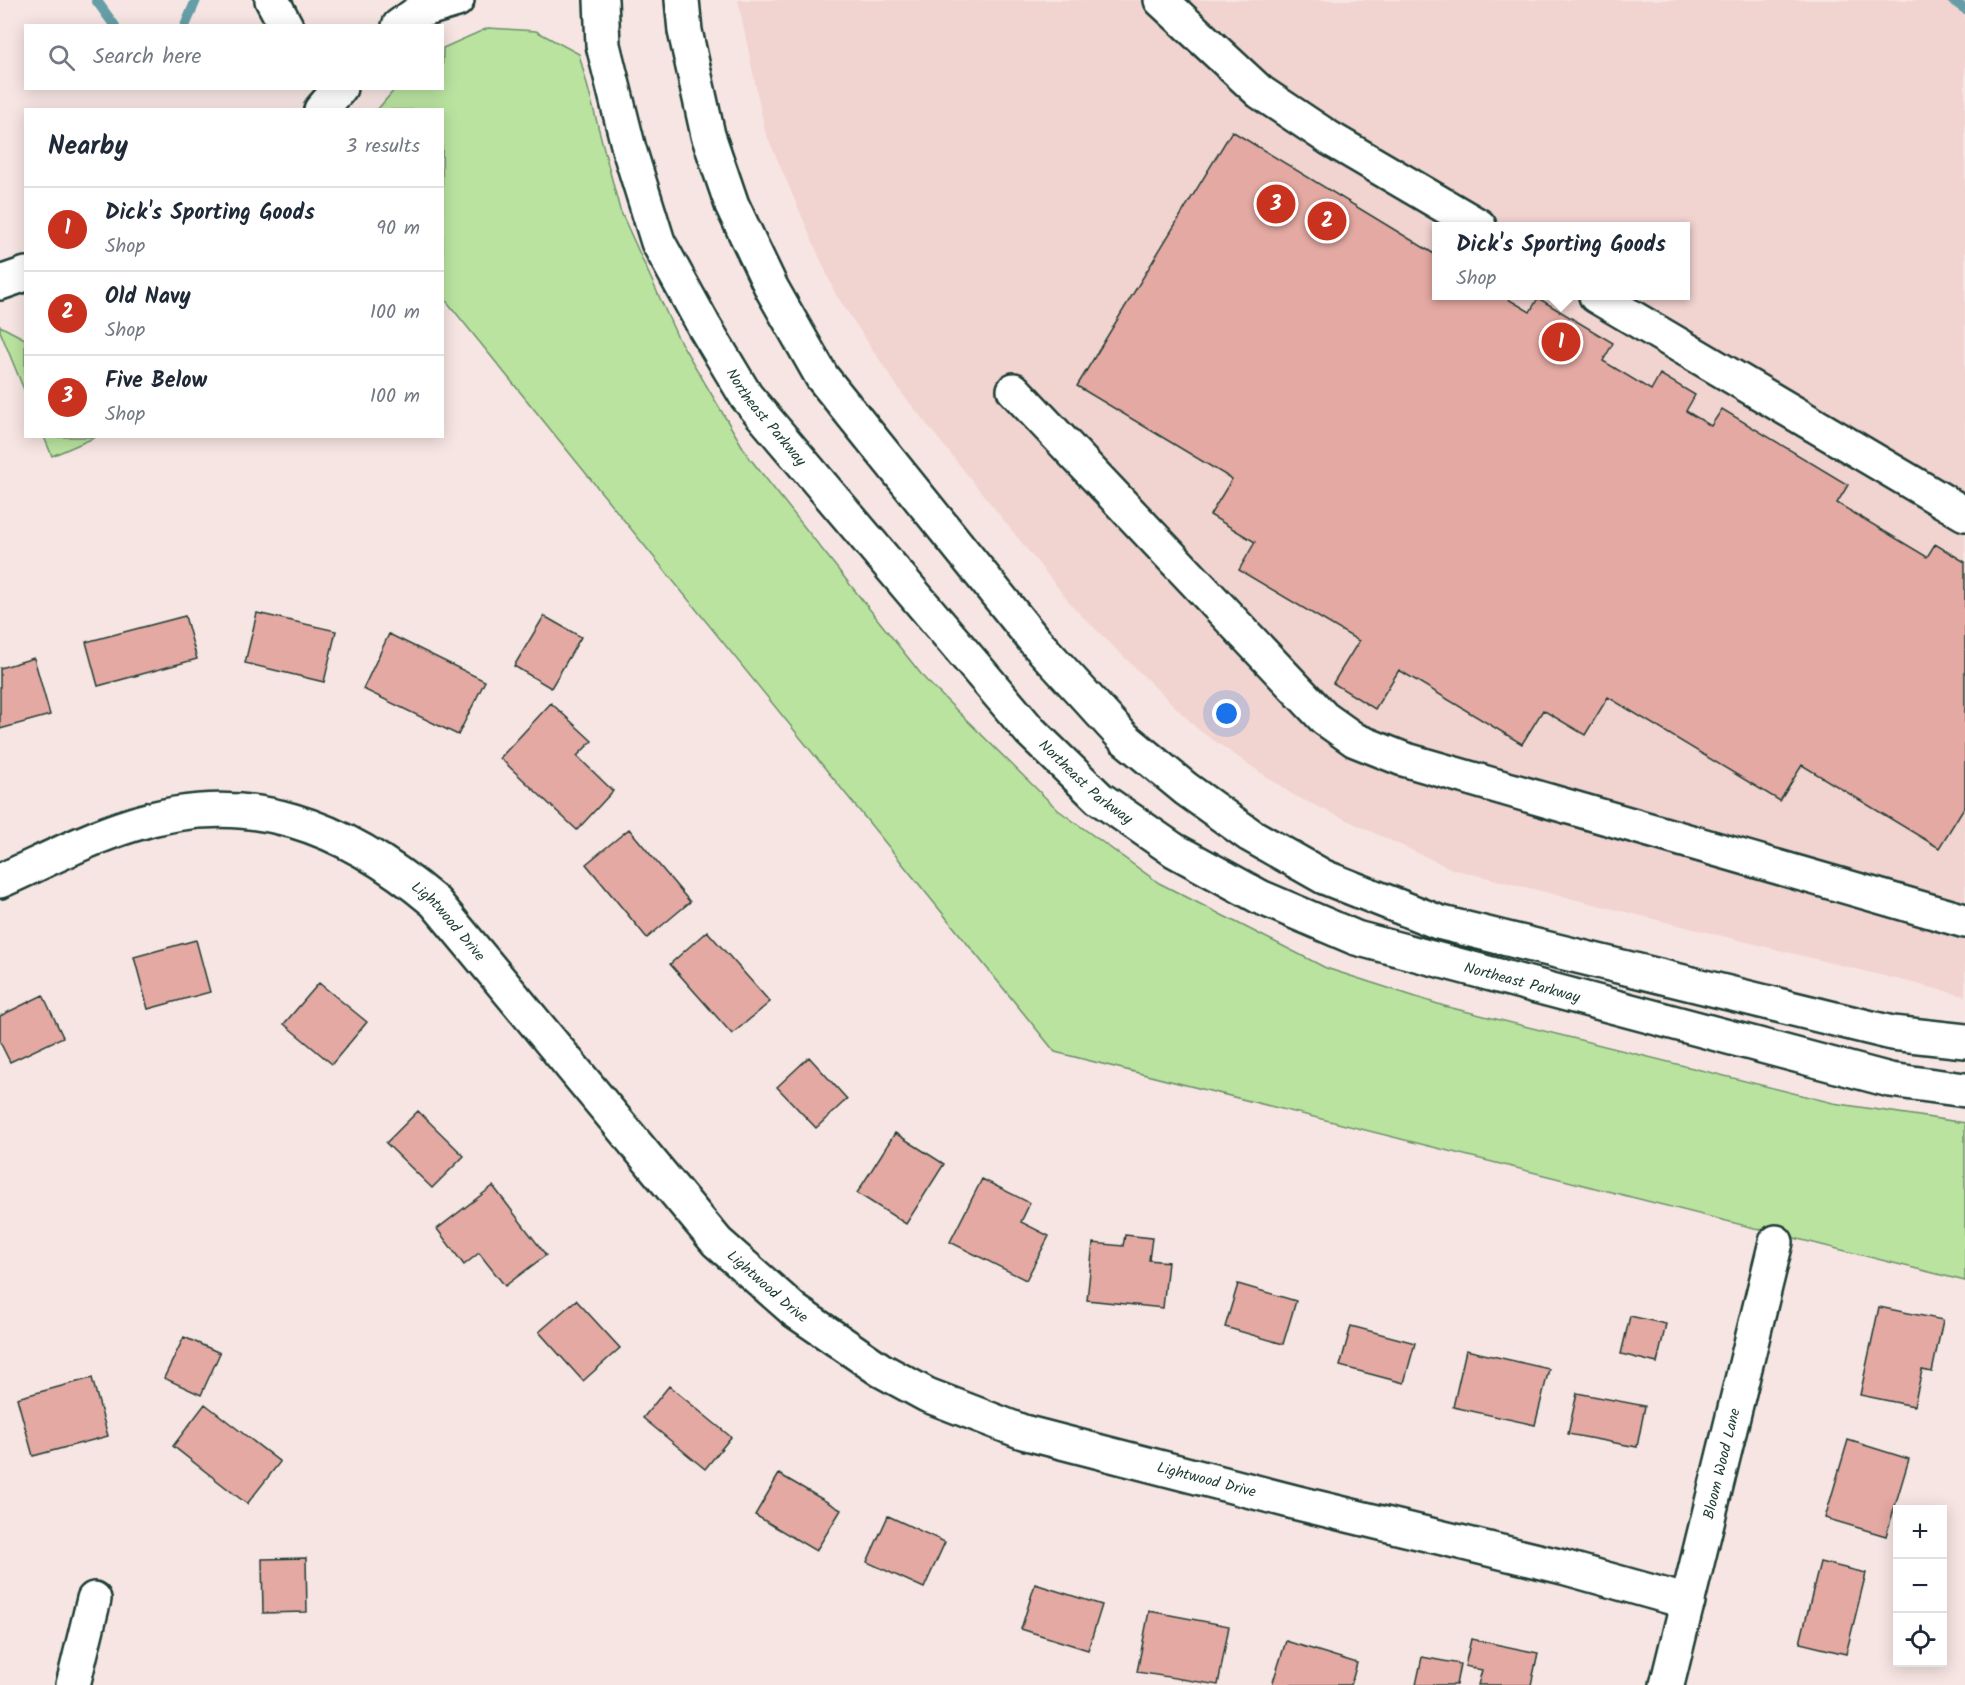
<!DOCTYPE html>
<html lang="en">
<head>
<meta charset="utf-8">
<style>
	body { margin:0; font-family:Kalam,sans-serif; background:#f6f6f7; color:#1f2937 }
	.controls { position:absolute; right:18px; bottom:18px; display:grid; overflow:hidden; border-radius:0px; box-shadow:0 3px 15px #0003 }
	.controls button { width:54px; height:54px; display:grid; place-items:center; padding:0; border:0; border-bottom:2px solid #e0e1e3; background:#fff; color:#1f2937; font:30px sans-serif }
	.you { position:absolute; left:1227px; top:714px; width:21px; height:21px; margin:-15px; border:4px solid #fff; border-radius:50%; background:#1a73e8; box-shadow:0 0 0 9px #1a73e833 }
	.badge { display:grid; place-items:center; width:39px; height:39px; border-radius:50%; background:#c8321e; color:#fff; font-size:20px; font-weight:700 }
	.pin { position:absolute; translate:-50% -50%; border:3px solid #fff; box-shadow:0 2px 6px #0006 }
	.popup { position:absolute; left:1432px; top:222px; width:258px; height:78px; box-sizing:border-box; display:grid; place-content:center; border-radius:0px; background:#fff; filter:drop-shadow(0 2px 4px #0005); font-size:20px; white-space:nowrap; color:#747a83 }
	.popup b { font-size:22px; color:#1f2937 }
	.popup::after { content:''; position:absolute; left:50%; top:100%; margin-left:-12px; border:12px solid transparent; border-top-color:#fff }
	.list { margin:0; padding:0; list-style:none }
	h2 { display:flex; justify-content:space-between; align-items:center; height:78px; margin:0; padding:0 24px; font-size:26px }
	h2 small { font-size:20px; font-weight:400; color:#747a83 }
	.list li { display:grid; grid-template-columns:39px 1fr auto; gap:18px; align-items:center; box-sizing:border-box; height:84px; padding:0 24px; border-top:2px solid #e0e1e3 }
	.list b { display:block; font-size:22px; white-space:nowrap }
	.list p { margin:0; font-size:20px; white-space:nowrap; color:#747a83 }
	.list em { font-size:20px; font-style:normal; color:#747a83 }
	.icon { flex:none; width:33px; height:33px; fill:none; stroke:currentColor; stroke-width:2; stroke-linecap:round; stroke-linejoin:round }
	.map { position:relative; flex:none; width:1965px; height:1685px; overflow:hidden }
	.search { position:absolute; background:#fff; box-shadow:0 3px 15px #0003; left:24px; top:24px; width:420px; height:66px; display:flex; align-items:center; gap:15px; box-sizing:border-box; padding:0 21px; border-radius:0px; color:#747a83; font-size:22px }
	.panel { position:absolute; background:#fff; box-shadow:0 3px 15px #0003; left:24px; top:108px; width:420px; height:330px; border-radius:0px }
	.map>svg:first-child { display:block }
	.built { fill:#f1d3d0; fill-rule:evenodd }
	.green { fill:#bae3a0; stroke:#6c906a; stroke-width:1.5 }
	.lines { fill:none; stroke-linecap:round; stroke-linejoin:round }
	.stream { stroke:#669ea8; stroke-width:10 }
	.building { fill:#e3a9a2; stroke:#1f3d34; stroke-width:1.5 }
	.minor-casing { stroke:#1f3d34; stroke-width:38 }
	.minor { stroke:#fff; stroke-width:33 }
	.labels { text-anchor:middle; stroke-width:4.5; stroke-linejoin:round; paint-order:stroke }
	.street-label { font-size:15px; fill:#1f3d34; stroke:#fff }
</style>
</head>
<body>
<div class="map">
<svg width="1965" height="1685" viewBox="0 0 1965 1685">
	<rect width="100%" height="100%" fill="#f7e5e3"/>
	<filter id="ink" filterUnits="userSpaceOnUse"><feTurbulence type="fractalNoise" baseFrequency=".0167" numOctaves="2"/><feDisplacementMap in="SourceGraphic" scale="12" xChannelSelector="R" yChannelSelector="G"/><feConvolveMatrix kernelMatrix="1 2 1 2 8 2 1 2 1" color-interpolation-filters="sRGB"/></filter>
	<g filter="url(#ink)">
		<path class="built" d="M738,0H1965V996L1452,869L1295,796L1200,731L1075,609L901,392L835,293L765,131ZM1436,226H1686V296H1436Z"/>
		<path class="green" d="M488,28L536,31L579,54L620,210L677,336L748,456L925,679L1058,810L1159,883L1326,968L1444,1006L1833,1103L1965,1123V1281L1055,1052L443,297L442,110H377L395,89L442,88L443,48Z
			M0,326L25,339V392L0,331Z
			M44,437H96L52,456Z"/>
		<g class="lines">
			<path class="stream" d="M96,0L115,26
				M1952,0L1965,9
				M185,26L196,0"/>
		</g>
		<path class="building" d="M1232,131L1436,255V296H1503L1530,312L1538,298L1613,343L1603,361L1651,390L1660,374L1695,395L1686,411L1711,426L1722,409L1848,485L1837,503L1927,557L1935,544L1965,562V806L1939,848L1802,765L1780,801L1608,697L1585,735L1543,710L1522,744L1399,670L1375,709L1333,683L1359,641L1239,570L1255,542L1210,515L1232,479L1077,386Z
			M257,613L336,631L324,682L245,663Z
			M185,616L197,659L98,686L86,642Z
			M544,616L581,637L551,688L514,666Z
			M389,634L485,681L458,735L363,689Z
			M34,658L50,715L0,729V668Z
			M551,703L592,741L577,756L613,791L577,830L500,758Z
			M629,829L690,902L647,938L586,864Z
			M707,931L770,1002L732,1034L670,964Z
			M196,940L210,992L148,1009L134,957Z
			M319,983L367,1022L332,1064L284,1024Z
			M43,995L63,1037L10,1062L0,1042V1016Z
			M809,1057L847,1099L816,1128L777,1087Z
			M418,1111L464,1156L432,1188L386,1143Z
			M895,1133L944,1164L906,1224L857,1193Z
			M982,1179L1030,1203L1021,1222L1049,1236L1026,1280L950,1242Z
			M493,1186L546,1255L505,1286L479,1253L464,1265L437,1229Z
			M1125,1235L1152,1238L1149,1260L1168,1262L1163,1308L1087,1300L1093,1243L1123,1246Z
			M1238,1284L1296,1301L1283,1344L1225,1327Z
			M576,1300L620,1348L583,1381L539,1332Z
			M1879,1307L1943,1320L1932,1372L1922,1370L1914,1406L1860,1395Z
			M1630,1316L1666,1324L1657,1363L1621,1354Z
			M1351,1326L1415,1343L1404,1383L1340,1366Z
			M184,1337L220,1353L201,1395L164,1378Z
			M1466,1350L1549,1369L1535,1425L1453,1407Z
			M92,1378L108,1436L33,1456L17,1398Z
			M669,1386L731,1437L705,1469L643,1418Z
			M1577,1393L1645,1406L1637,1447L1568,1434Z
			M205,1404L280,1462L247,1504L173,1446Z
			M1848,1440L1909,1459L1886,1536L1825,1518Z
			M779,1474L841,1510L816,1551L755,1515Z
			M888,1516L945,1542L924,1588L867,1562Z
			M306,1558L307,1612L263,1613L262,1559Z
			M1820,1562L1866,1573L1846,1654L1800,1643Z
			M1035,1584L1102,1605L1088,1650L1021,1629Z
			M1149,1611L1229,1626L1218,1685L1137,1672Z
			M1471,1639L1538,1653L1531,1685H1478L1482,1670L1465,1666Z
			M1286,1641L1357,1663L1351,1685H1272Z
			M1422,1657L1460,1664L1456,1685H1416Z"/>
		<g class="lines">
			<defs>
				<g id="minor">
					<path d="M272,0L286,26"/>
					<path id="s1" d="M601,0L603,45L629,149L658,242L704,326L746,396L1030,731L1099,798L1174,850L1260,897L1356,938L1890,1080L1965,1090"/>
					<path d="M682,0L685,31L708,135L732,205L772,289L822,377L1034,640L1124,738L1186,789L1250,835L1324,877L1438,922L1892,1033L1965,1041"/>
					<path d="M1161,0L1260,92L1329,138L1479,226"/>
					<path d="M399,26L420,11L457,0"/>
					<path d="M321,110L340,88"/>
					<path d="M0,283L26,274"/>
					<path d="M1596,296L1965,514"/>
					<path d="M1014,390L1324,718L1355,740L1403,759L1965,921"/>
					<path id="s2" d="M0,881C43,862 86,839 131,825C248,787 345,826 435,902L717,1242L795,1311L881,1370L927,1395L1023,1432L1294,1502L1563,1567L1688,1602"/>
					<path d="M73,1685L94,1599"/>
					<path id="s3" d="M1667,1685L1776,1242"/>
				</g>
			</defs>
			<use href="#minor" class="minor-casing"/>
			<use href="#minor" class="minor"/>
		</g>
	</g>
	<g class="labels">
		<g class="street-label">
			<text dy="5" stroke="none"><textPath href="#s1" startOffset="456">Northeast Parkway</textPath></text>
			<text dy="5" stroke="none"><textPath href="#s1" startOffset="942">Northeast Parkway</textPath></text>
			<text dy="5" stroke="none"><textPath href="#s2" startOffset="495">Lightwood Drive</textPath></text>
			<text dy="5" stroke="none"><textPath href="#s1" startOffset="1428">Northeast Parkway</textPath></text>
			<text dy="5" stroke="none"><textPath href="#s2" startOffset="981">Lightwood Drive</textPath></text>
			<text dy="5" stroke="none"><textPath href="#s3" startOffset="228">Bloom Wood Lane</textPath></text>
			<text dy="5" stroke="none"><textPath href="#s2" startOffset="1467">Lightwood Drive</textPath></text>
		</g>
	</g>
</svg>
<div class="controls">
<button>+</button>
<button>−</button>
<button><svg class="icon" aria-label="locate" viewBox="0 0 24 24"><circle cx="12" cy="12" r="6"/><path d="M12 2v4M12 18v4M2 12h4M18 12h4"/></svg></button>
</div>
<div class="you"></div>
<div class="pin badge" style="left:1561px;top:342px">1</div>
<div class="popup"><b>Dick's Sporting Goods</b>Shop</div>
<div class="pin badge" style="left:1327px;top:221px">2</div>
<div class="pin badge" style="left:1276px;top:204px">3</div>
<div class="search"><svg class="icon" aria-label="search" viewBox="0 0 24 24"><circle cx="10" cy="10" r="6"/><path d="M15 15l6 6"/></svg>Search here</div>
<section class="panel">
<h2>Nearby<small>3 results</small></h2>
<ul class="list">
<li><span class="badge">1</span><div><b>Dick's Sporting Goods</b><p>Shop</p></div><em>90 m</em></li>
<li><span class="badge">2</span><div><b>Old Navy</b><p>Shop</p></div><em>100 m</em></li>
<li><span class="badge">3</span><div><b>Five Below</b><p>Shop</p></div><em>100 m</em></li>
</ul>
</section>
</div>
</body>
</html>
